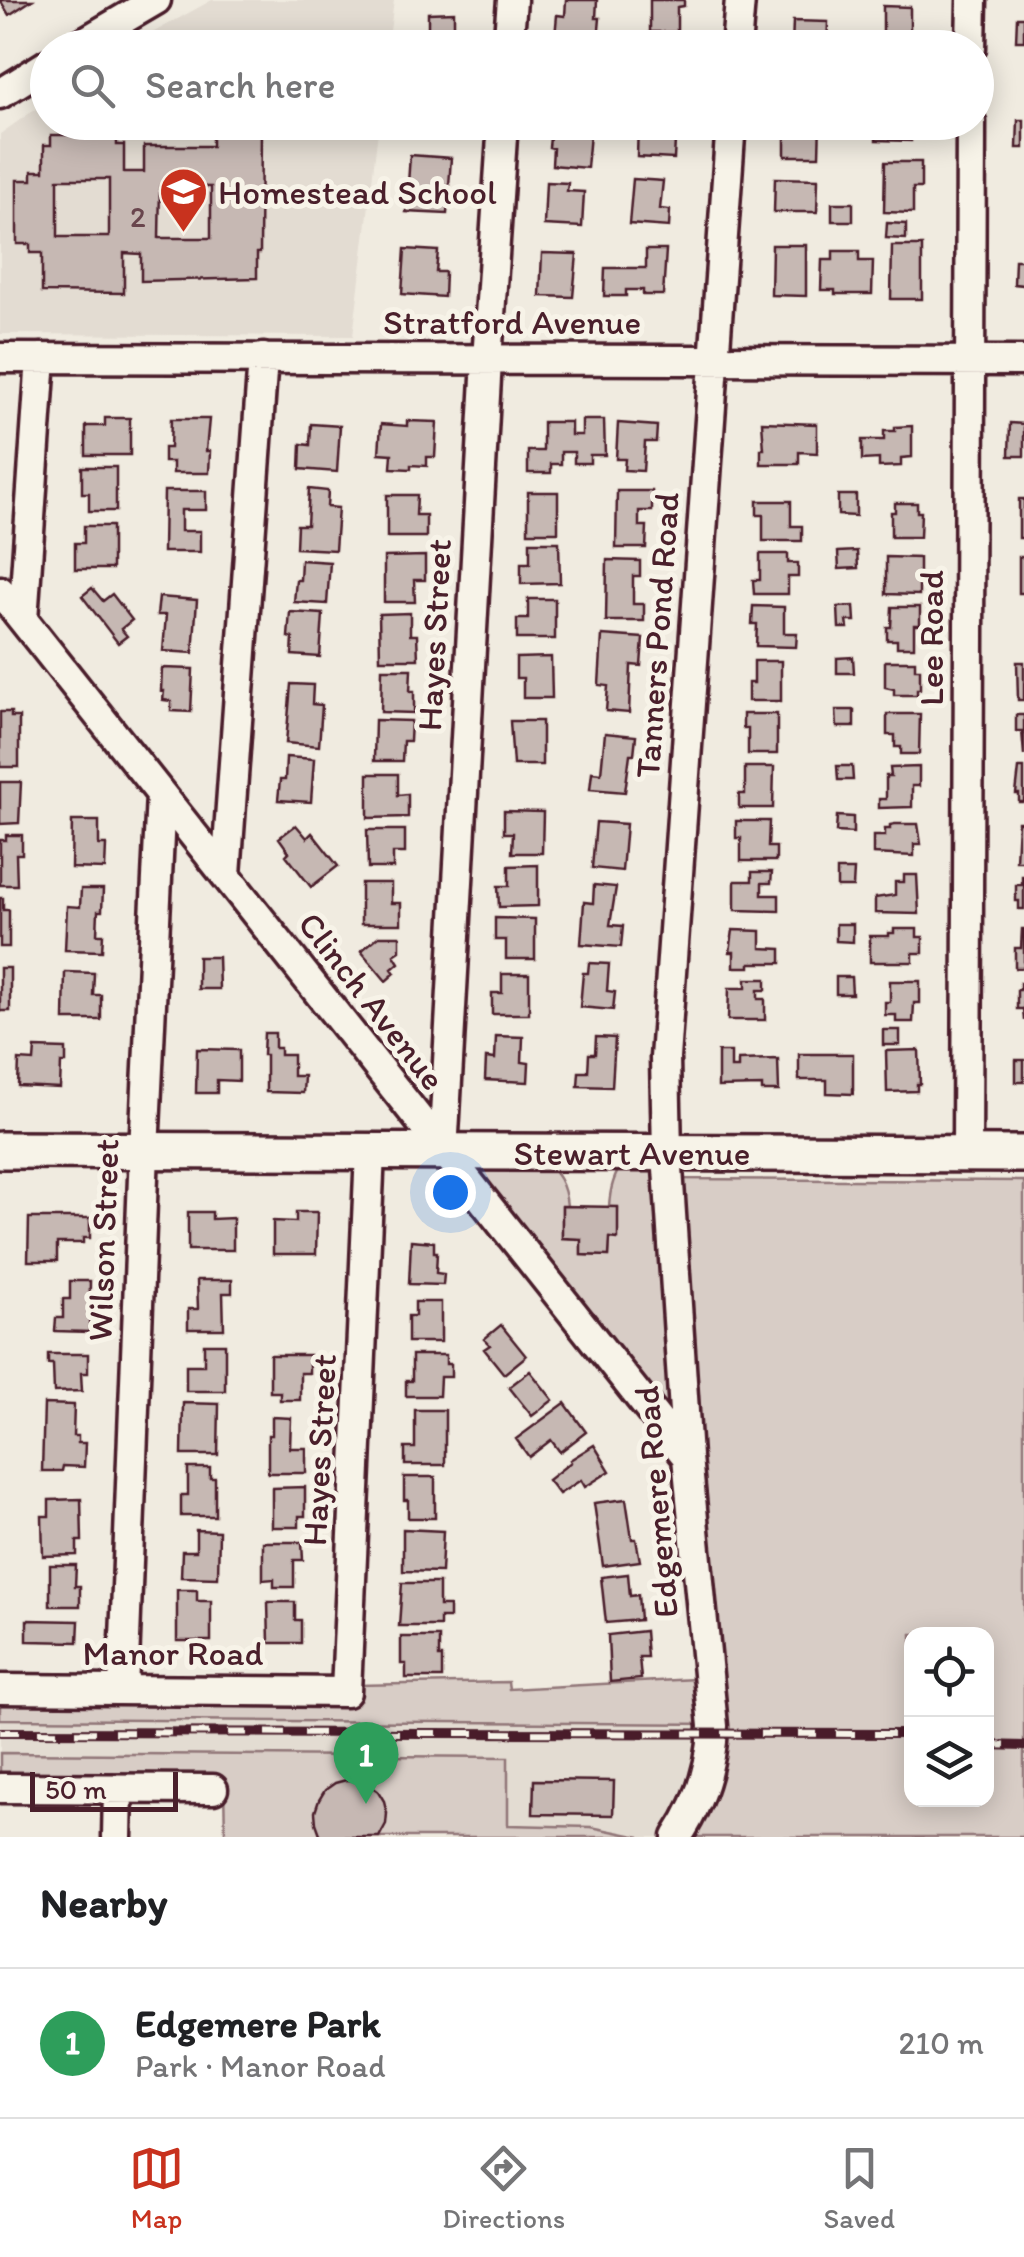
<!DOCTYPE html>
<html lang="en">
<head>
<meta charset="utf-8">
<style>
	body { margin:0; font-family:Itim,sans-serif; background:#f2f2f2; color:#202124 }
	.controls { position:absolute; right:30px; bottom:30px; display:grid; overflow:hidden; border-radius:20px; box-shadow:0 5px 25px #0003 }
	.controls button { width:90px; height:90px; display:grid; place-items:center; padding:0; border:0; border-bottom:2px solid #e0e0e0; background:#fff; color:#202124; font:50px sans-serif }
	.scale { position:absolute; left:30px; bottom:25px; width:148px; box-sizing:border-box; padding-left:10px; border:5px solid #4a1f2b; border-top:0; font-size:28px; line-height:35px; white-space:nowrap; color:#4a1f2b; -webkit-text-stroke:8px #f7f3e8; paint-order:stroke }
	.you { position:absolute; left:450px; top:1192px; width:35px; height:35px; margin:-25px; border:8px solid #fff; border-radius:50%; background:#1a73e8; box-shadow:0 0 0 15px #1a73e833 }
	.badge { display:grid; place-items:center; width:65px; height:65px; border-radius:50%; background:#c8321e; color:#fff; font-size:32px; font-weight:700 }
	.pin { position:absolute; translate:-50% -82px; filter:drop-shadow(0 2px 5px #0008) }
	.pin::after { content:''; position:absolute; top:52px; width:35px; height:30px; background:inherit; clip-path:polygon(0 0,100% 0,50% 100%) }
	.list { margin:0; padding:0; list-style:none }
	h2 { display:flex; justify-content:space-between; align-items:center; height:130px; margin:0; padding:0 40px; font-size:42px }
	h2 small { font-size:32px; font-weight:400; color:#757577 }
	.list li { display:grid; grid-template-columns:65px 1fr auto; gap:30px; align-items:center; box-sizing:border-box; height:150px; padding:0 40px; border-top:2px solid #e0e0e0 }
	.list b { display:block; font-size:38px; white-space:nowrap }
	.list p { margin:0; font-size:32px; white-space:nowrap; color:#757577 }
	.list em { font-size:32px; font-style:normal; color:#757577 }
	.icon { flex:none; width:55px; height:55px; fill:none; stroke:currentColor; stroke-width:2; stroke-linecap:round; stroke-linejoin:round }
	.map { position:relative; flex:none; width:1024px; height:1837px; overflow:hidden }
	.search { position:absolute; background:#fff; box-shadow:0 5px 25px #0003; left:30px; right:30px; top:30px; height:110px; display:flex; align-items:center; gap:25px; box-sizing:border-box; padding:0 35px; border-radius:55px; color:#757577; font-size:38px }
	.sheet { height:280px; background:#fff }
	nav { display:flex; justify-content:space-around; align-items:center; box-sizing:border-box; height:140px; border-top:2px solid #e0e0e0; background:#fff; font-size:28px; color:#757577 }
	nav a { display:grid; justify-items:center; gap:5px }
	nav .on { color:#c8321e }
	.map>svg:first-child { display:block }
	.built { fill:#e3dcd2 }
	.green { fill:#d8cdc6; stroke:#917678; stroke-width:2.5; fill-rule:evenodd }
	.building { fill:#c6b8b3; stroke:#4a1f2b; stroke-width:2.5; fill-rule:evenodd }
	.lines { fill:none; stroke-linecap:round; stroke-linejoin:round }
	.minor-casing { stroke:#4a1f2b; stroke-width:35 }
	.major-casing { stroke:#4a1f2b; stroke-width:42 }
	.minor { stroke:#f7f3e8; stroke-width:28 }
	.major { stroke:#f7f3e8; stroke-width:35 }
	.rail-casing { stroke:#4a1f2b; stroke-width:10 }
	.rail { stroke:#f7f3e8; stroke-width:6; stroke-dasharray:19; stroke-linecap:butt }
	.labels { text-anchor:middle; stroke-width:10; stroke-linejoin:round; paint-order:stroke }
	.number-label { font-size:30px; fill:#69454d }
	.poi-label { font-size:35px; fill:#4a1f2b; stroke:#f7f3e8; text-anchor:start }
	.street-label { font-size:35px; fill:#4a1f2b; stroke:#f7f3e8 }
</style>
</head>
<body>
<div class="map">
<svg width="1024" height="1837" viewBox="0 0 1024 1837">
	<rect width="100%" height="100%" fill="#f0ebe0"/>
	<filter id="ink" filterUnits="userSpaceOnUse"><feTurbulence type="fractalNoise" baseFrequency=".01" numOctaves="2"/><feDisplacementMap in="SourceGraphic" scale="20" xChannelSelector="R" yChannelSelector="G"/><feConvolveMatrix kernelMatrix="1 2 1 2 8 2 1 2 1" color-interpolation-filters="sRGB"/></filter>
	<g filter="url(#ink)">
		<path class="built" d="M212,0H394L388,47H127Z
			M47,101L48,122L379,123L353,336L0,334V134Z
			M0,1716L912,1723L722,1776L711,1800L680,1837H640L591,1827L508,1825L507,1757L0,1753Z"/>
		<path class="green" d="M455,1158L542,1159C558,1173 565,1184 567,1206L562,1207V1238L581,1239V1255L609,1256L610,1238H617L618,1208L609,1207C610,1188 614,1175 625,1159H663L666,1179L1024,1181V1837H680C717,1793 726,1783 723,1724L0,1719V1692L508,1682L509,1689L713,1678L689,1456ZM912,1634H986V1800H912Z
			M0,1753L508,1757V1825L591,1827L640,1837H225L224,1784L0,1785Z"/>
		<path class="building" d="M0,0H32L9,15Z
			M566,0H597L596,18H600L598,41L555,37L557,15L565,16Z
			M650,0H684V6L677,7V32H650Z
			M883,6L910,7V32H922V48H883Z
			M454,12V35H460L461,48H421V34H428V13Z
			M1017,17H1024V41H1016Z
			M793,21L828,22L827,48H792Z
			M1018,120H1024V148H1017Z
			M212,122H267V127H261L260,253H257V278L141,281V254L124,253V293L42,292V253H30V244H17V180H32V171H44V145H51V135H117V145H124V172H144V146H212ZM58,179H109V237H58ZM160,186L211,187V238H159Z
			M413,122H455V135L413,132Z
			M555,122H591L587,168L552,165L553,148L549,147L551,128H555Z
			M638,122H668L666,140H675L674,159L637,157Z
			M785,122H820L819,156H785Z
			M877,122H911V141L876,140Z
			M410,155L451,158L447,214L406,212Z
			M885,162H921V188H913V213L884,212Z
			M775,178L818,179L817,212H774Z
			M633,179L663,181L660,209L670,210L669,227L629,224Z
			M546,182L568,183L567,191L584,192L582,227L544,225Z
			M832,203H853V221H832Z
			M887,223L906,224V239L886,238Z
			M772,245H806V296L771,295Z
			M892,246H922V299H891Z
			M405,249L438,251L436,272H445L444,297L402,294Z
			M646,250H666L663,295H643V290H626V296H604L605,268H646Z
			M833,251H859V261H873L872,294H835V290H821L822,260H833Z
			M542,253L577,254L573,297L540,296Z
			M1015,260H1024V285L1014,284Z
			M105,418H130V455H86V426H105Z
			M171,419H209L206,451H210L209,473H173V462H164V448H170Z
			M582,420H604L605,455H590V463H574V452H561V464H551V473H528V451H543V422H571V435H582Z
			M407,421L437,422L435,457H427V466L411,465V469L391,468L392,454L379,453L381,424L407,426Z
			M762,422L817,424V453L799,452V464H761V449H764Z
			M618,423L657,426L656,442H645L643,471L624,470L625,459H616Z
			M1010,423L1024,424V456H1009Z
			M311,424L340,426L337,472L300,469L301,444L310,445Z
			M912,426V457L901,458V466L879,467V459L862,460V440H884V431H895V427Z
			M82,467H116V511H89V493H82Z
			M309,489L328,491L327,507L338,508L335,550L296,548L297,525H307Z
			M164,491H206V510H181V531H200V552H163Z
			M617,491H652V511H639V526H647L646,548H616Z
			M528,492H558V532H528Z
			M387,495H417L416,515H426V537H387Z
			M838,495H856V516L838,515Z
			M1019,499H1024V538H1019Z
			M757,501H791V526H802V541H763V515H757Z
			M895,503H917V512H921L920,537H891V512H895Z
			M84,526H112V569H75V543H84Z
			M530,542H559L560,583L521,584V563H530Z
			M857,551L858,568L839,569L838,552Z
			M760,554H788V563H798V577H788V594H754L753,580H760Z
			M425,556V580H414L415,602H384V557Z
			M886,557L919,558V595L886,594Z
			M1019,557H1024V593H1019Z
			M301,560L330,562L327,604L294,602L296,580H300Z
			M607,560L640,561V576H633V604H644V621H606Z
			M92,588L103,601L112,594L132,620L121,629L127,636L118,643L82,596Z
			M159,597L197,600L193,653L163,651L166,615H157Z
			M528,599H555V639H517V619H528Z
			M753,606L784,607V633H797L796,647L756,646L757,624H752Z
			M854,606L855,621H847L848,628H839L838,607Z
			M892,607H920V625H914V647H897V640H887V627H891Z
			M290,612L323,614L320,657L292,655L293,638L288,637Z
			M410,613V635H417L418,659H380L379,614Z
			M602,635L643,638L641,666L631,665L629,713L606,711L608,686L599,685Z
			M551,657L552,698H523V678H516V658Z
			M853,657L854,673H837V658Z
			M754,661H781V701H748V683H754Z
			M885,661H915V669H920V689H917V695H894V689L885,687Z
			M1017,662H1024V700H1018Z
			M162,668L193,669L191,712L171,711V701L163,700L164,691H161Z
			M382,669H411L410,691H414V713L381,712Z
			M291,684L313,685L312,704L322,705L319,746L286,743Z
			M836,710H854V727H837Z
			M0,712H11V717H19V767H0Z
			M743,714H777V754H748V728H743Z
			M887,714H920L919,754H901V747H895V735H887Z
			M1016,715H1024V755L1022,731H1016Z
			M375,720L411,721L410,741H403L402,761H374Z
			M510,721H542V765H513Z
			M605,733L636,736L634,754H630L625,792L590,789L592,772L601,773Z
			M286,757L314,759L311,802L278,800L280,780H285Z
			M837,766H852L853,780H838Z
			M745,767H774L773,808H739V794H745Z
			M919,767V786H912V807L879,808V799H886V776H891L890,768Z
			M1019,768H1024V802H1019V794H1016Z
			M368,774H398V795L408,794V817L368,818Z
			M0,782H21L19,823L0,824Z
			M504,811L543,812L542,853H512L513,833H504Z
			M837,816L853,817V833L836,832Z
			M72,821H99V845H106L105,869L71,868Z
			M736,821H769L768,847H776V861H741V838H736Z
			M596,822L626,824L622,871L592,868Z
			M1018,822H1024V861H1016Z
			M895,824H918L921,844H914V856L873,854V836H885V829H890V825Z
			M296,825L307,838L312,833L338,866L311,887L286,855L289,852L279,838Z
			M367,830H405V853H393V868H368Z
			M6,835H22V854H16L17,885H0V840H6Z
			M538,865V906L499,907L498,886H509V866Z
			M837,870H854L853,887H837Z
			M752,872H772L771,883H762V895H779V911L735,910V881H752Z
			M904,875H917L919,914L875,913V898L895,895V882H904Z
			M1022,876H1024V909H1019V901H1016V885H1022Z
			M361,883H391V903H401V924H361Z
			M594,885L616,887L610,925L623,926L621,947L581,944L584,902L593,903Z
			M81,889H103L102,911H98L97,934H103L102,951L65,950L67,906L80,907Z
			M0,898H3V910H9V947H0Z
			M495,918L535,919V959H506V940H495Z
			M836,924H853V942L836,941Z
			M894,929H917V937H923V953H913V962H870V936H889V933H894Z
			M1022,929H1024V968H1015V948H1021Z
			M733,930L761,931V948L781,949V963H750V967H734V952H730Z
			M379,936H400V951L394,955L399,963L392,969L395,973L386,981L361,951Z
			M198,957H218L219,989H198Z
			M589,963L609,964L607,991L615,992L613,1010L580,1007L583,973H588Z
			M0,968H10V1011H0Z
			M65,972L94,973L93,995H101V1020H64Z
			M502,974H529V1014H492V993H502Z
			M836,977H851L852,994H836Z
			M746,979H766V990H758V999H765V1020H728L729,988H746Z
			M890,981H920V1003H914L913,1022H896V1015H885V1002H890Z
			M1020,983H1024V1021L1023,1009H1017V990H1020Z
			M883,1030H900V1045H883Z
			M264,1033H275V1048H280V1055H293V1076H304L303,1093L266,1092V1055H263Z
			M496,1036L523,1037L522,1062L529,1063L528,1082L485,1080L486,1058L495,1059Z
			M596,1037L615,1038L612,1087L578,1086L579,1072H588L589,1054H595Z
			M35,1048L66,1049V1063H61L60,1088L18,1086L19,1060L34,1061Z
			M197,1049L239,1050V1081L217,1080V1093H196Z
			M919,1050L920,1084H917V1091L887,1092L886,1051Z
			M718,1052H731V1068H738V1060L778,1059L779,1091H762V1086L718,1087Z
			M799,1054H853V1094L827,1093V1080H799Z
			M1016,1060H1024V1082H1016Z
			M562,1206L618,1207V1239L610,1238L609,1256L581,1255V1239L562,1238Z
			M188,1212H212V1219L233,1218V1250H188Z
			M296,1212H317L316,1254H273V1221L296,1222Z
			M29,1218H90V1238H83V1243H57V1261H28Z
			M411,1240L434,1242V1252H437L436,1273L444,1274L443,1285L409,1284Z
			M197,1280H232V1293H223L224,1329H188V1309H198Z
			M70,1281H90L89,1332L55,1331L56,1318H63V1299H70Z
			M415,1302H441V1342H408V1316H415Z
			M501,1325L526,1356L504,1374L484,1349L490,1345L484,1339Z
			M204,1344H225V1391H186V1365H204Z
			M48,1354H88V1373H81L82,1391L54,1392L53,1364H48Z
			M270,1355H309V1373H300V1400H280V1392H270Z
			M412,1355H446V1364H451V1377H440L439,1396H406V1381H412Z
			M530,1371L553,1400L532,1416L509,1387Z
			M183,1403L219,1404L218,1455H182Z
			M565,1403L586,1432L560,1452L551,1440L529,1457L516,1439Z
			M44,1404L74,1405L73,1436H78V1443H85L84,1467L63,1466L62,1471H42Z
			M415,1410H445V1465H405V1448H415Z
			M272,1417L291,1418L290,1448H306V1473H268V1435H272Z
			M594,1445L610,1471L585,1487L581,1480L559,1494L548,1480L571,1462L570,1460Z
			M188,1468H210V1478H215V1516H181V1495H188Z
			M404,1477H435V1518H408V1500H404Z
			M305,1487V1516H299V1527H272V1488Z
			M81,1499L82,1541H77V1555L43,1556L42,1516H49V1500Z
			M626,1499L632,1539H636L640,1561L603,1566L594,1503Z
			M403,1529L443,1531L441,1572L403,1571Z
			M196,1530L219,1531L218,1578L181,1577L182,1551H196Z
			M263,1542H302L303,1560H294V1587H274V1579L263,1580Z
			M50,1565H76L75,1586H80V1606H50Z
			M628,1574L630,1596L638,1595L640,1620L606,1623L601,1577Z
			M402,1583H439V1606H449V1618H440V1626H399Z
			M177,1590H197V1601H211V1641H177Z
			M268,1602H295V1620H301V1643H269Z
			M27,1620L79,1621L78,1642L27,1641Z
			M645,1631L647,1657H639L641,1679L610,1682L608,1635Z
			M401,1637H439V1657H442V1678H406V1664H401Z
			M346,1780H358L368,1784L378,1791L384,1801L387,1813L386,1824L379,1837H323L320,1834L316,1823L315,1812L319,1800L325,1790L335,1783Z
			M534,1780L614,1781L613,1815L533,1814Z"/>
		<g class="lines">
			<defs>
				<path id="minor" d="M74,48L156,0
					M508,48L512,0
					M736,48L740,0
					M971,48L972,0
					M0,94L48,64
					M0,358L1024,361
					M0,591L687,1457
					M23,620L41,358
					M226,875L263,358
					M443,1152L487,360L503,122
					M967,1154L971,122
					M0,1689L346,1692L370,1152
					M123,1690L144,1151L161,794
					M0,1788L213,1789
					M117,1837L118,1789
					M677,1837C699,1804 712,1766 713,1726L687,1457L667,1153L665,1058L731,122"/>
				<path id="major" d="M0,1150L1024,1154"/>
			</defs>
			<use href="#minor" class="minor-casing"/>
			<use href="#major" class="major-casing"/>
			<use href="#minor" class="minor"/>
			<use href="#major" class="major"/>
			<defs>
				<path id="rail" d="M0,1732L912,1734
					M986,1745L1024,1746"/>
			</defs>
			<use href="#rail" class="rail-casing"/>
			<use href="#rail" class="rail"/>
		</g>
	</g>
	<defs>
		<symbol id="school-pin" viewBox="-11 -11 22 30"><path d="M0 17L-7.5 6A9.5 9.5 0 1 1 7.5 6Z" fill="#c8321e" stroke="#f7f3e8"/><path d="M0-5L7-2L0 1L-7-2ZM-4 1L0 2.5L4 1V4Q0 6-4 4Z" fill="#fff"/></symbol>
	</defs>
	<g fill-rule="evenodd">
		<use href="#school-pin" x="156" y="164" width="55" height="75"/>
	</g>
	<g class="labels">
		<g class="number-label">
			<text x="138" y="227">2</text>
		</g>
		<g class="poi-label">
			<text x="218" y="204">Homestead School</text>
		</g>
		<g class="street-label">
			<text x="512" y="334">Stratford Avenue</text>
			<text transform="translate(434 635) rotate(-87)" y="12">Hayes Street</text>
			<text transform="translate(657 635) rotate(-86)" y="12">Tanners Pond Road</text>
			<text transform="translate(931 638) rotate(-90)" y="12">Lee Road</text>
			<text transform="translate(372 1001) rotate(52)" y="12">Clinch Avenue</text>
			<text x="632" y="1165">Stewart Avenue</text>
			<text transform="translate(103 1240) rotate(-88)" y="12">Wilson Street</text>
			<text transform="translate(319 1450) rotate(-87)" y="12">Hayes Street</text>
			<text transform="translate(656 1502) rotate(-95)" y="12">Edgemere Road</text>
			<text x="173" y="1665">Manor Road</text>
		</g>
	</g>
</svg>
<div class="controls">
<button><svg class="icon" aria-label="locate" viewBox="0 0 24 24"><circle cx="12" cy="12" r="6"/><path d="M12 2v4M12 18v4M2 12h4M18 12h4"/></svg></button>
<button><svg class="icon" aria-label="layers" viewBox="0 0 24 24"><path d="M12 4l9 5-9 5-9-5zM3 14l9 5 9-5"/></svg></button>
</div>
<div class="scale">50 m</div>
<div class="you"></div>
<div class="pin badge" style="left:366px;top:1804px;background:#2e9e5b">1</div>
<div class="search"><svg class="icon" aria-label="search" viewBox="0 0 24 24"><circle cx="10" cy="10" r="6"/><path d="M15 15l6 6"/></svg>Search here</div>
</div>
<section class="sheet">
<h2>Nearby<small></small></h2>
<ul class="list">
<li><span class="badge" style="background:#2e9e5b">1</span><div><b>Edgemere Park</b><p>Park · Manor Road</p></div><em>210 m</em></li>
</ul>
</section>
<nav>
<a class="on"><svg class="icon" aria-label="map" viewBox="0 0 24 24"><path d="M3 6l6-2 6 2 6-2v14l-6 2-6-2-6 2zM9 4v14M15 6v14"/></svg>Map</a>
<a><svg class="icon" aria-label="directions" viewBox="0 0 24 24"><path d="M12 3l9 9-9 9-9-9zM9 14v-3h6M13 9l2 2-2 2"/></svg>Directions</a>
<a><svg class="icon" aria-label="saved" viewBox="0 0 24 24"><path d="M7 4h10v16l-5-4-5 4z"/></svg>Saved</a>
</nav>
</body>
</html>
